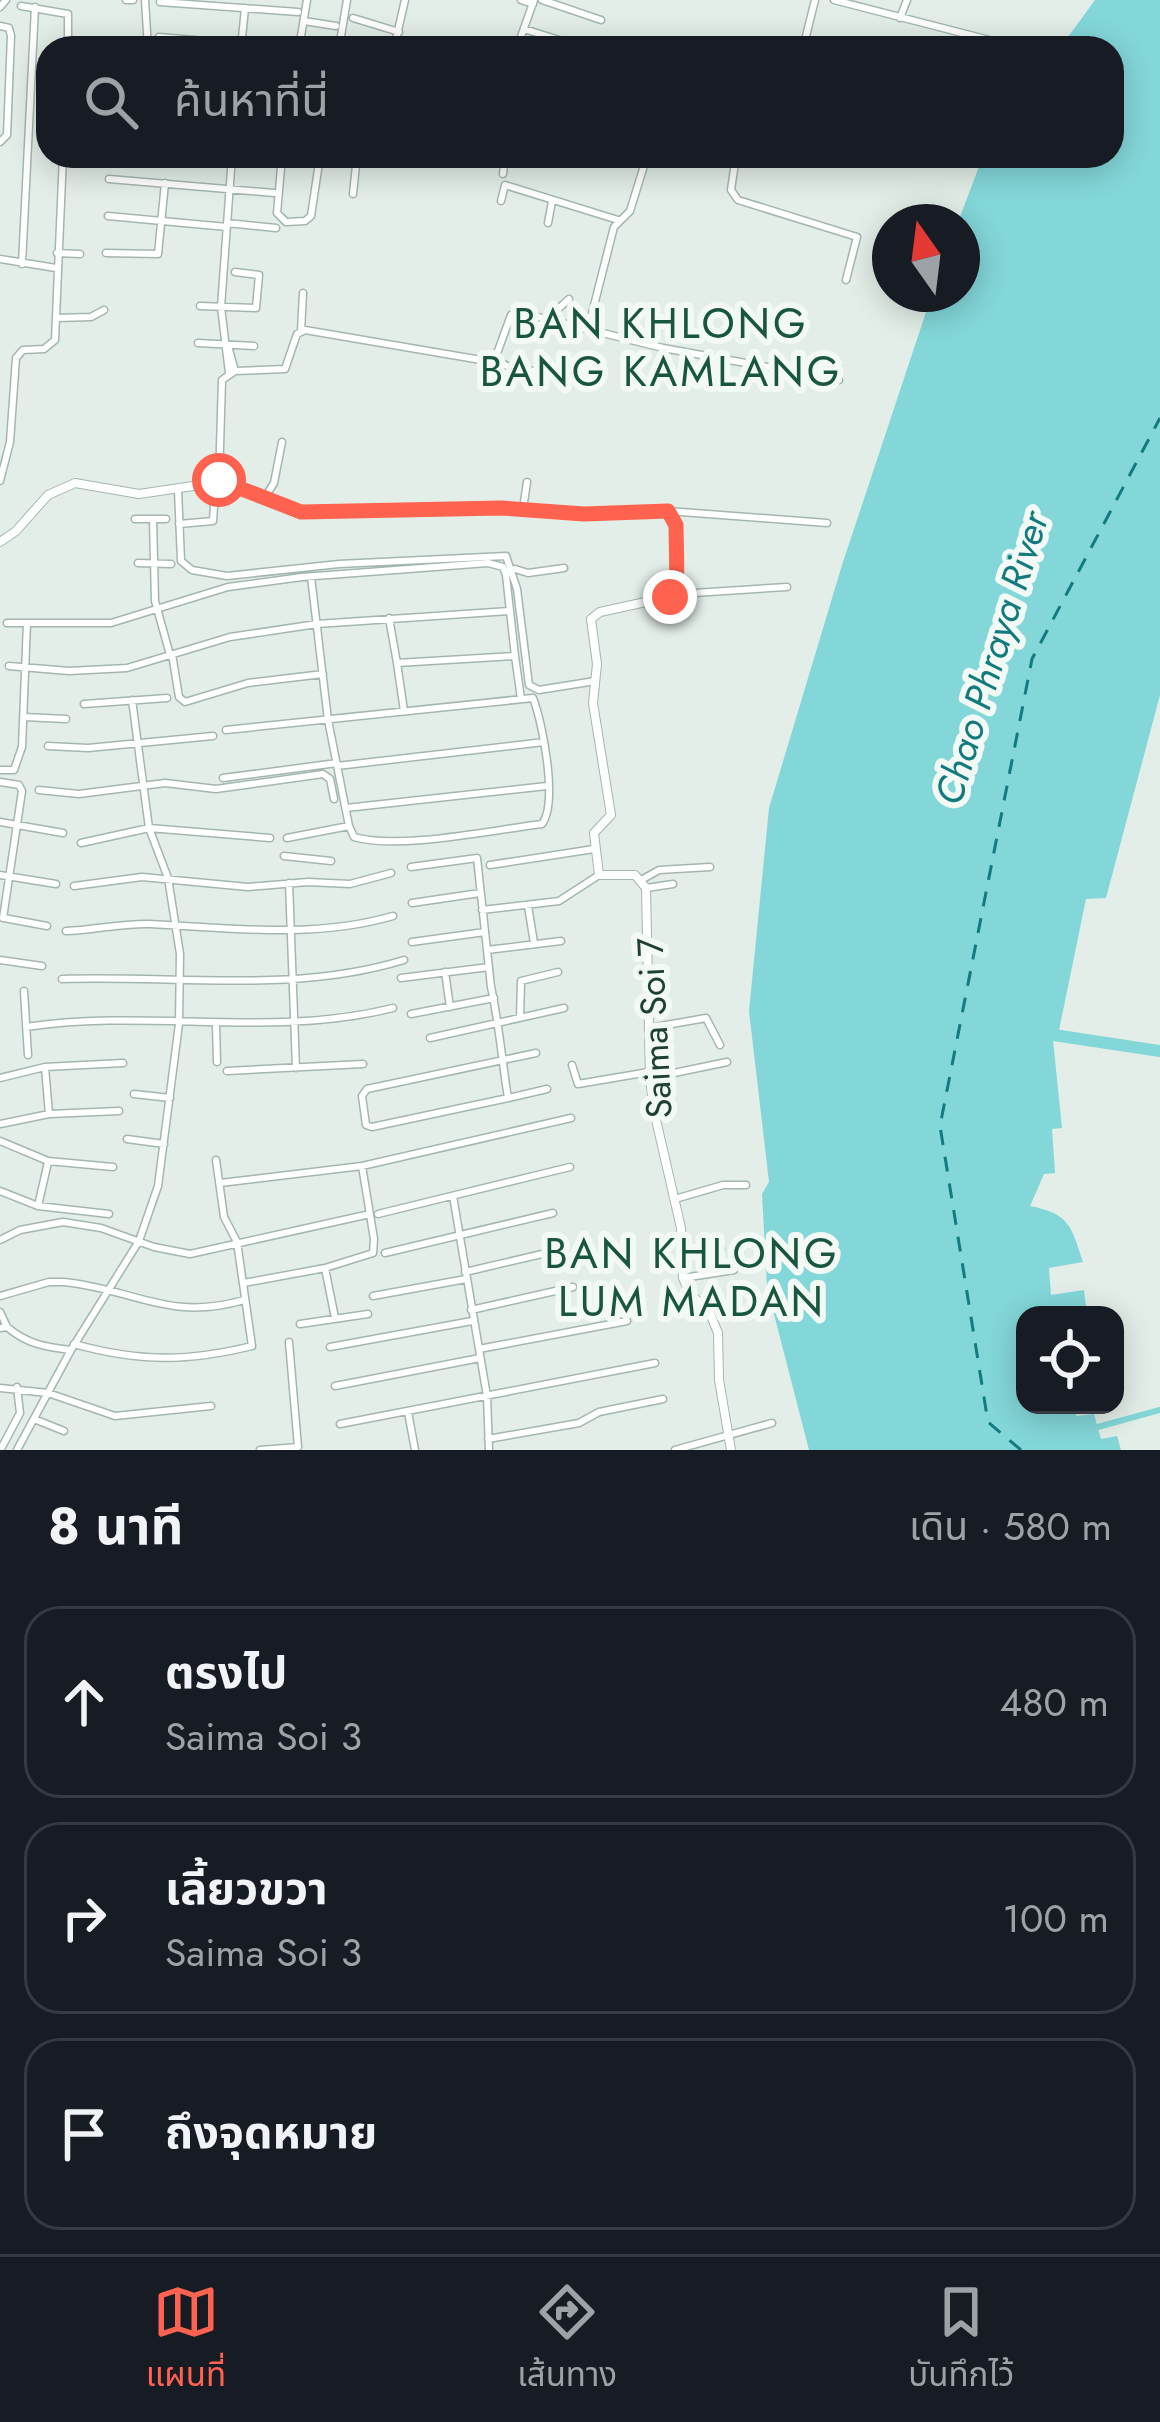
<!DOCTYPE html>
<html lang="th">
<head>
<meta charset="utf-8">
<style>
	body { margin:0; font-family:Jost,"Noto Sans Thai",sans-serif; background:#20242c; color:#f1f3f6 }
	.controls { position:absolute; right:36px; bottom:36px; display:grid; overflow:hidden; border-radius:24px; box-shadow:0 6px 30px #0003 }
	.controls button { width:108px; height:108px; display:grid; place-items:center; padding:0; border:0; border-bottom:3px solid #363941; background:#171b24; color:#f1f3f6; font:60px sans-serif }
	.compass { position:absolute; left:872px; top:204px; width:108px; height:108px; border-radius:50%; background:#171b24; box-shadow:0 6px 30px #0003; rotate:346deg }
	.stop { position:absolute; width:36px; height:36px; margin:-27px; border:9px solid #ff624e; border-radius:50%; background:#fff }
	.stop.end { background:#ff624e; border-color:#fff; box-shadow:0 3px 12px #0008 }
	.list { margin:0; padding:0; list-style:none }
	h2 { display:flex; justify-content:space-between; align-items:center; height:156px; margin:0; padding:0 48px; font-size:51px }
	h2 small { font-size:39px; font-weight:400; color:#9ea1a6 }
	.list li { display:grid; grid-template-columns:78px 1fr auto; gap:36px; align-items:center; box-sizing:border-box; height:192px; margin:0 24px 24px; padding:0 24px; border:3px solid #363941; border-radius:36px }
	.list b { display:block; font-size:45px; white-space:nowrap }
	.list p { margin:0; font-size:39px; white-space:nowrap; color:#9ea1a6 }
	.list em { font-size:39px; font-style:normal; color:#9ea1a6 }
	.icon { flex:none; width:66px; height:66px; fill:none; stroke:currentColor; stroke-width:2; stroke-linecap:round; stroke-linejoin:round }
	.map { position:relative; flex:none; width:1160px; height:1450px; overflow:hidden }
	.search { position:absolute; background:#171b24; box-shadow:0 6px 30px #0003; left:36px; right:36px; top:36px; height:132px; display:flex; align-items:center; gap:30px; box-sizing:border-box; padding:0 42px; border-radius:36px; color:#9ea1a6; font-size:45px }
	.sheet { height:804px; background:#171b24 }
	nav { display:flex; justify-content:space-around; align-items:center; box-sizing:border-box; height:168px; border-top:3px solid #363941; background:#171b24; font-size:33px; color:#9ea1a6 }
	nav a { display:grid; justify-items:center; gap:6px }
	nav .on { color:#ff624e }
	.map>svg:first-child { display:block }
	.water { fill:#83d7d9 }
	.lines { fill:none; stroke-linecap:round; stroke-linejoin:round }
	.canal { stroke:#83d7d9; stroke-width:6 }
	.river { stroke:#83d7d9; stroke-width:12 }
	.ferry { stroke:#127b7f; stroke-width:3; stroke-dasharray:15 12; stroke-linecap:butt }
	.minor-casing { stroke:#a4b7ae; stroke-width:9 }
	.tertiary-casing { stroke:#a4b7ae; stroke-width:10 }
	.minor { stroke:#fff; stroke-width:6 }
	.tertiary { stroke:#fff; stroke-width:8 }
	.route { stroke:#ff624e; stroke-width:15 }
	.labels { text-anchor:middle; stroke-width:12; stroke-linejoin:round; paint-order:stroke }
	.street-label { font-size:36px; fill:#1f4134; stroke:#f3faf5 }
	.water-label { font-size:39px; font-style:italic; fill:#127b7f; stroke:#f3faf5 }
	.quarter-label { font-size:42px; letter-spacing:3px; fill:#19563f; stroke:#f3faf5 }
</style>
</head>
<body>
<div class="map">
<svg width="1160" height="1450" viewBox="0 0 1160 1450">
	<rect width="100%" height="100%" fill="#e2eee7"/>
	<path class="water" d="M1095,0H1160V695L1106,898L1086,899L1057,1040H1053L1062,1128L1052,1129L1055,1173L1044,1174L1030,1206C1070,1214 1071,1226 1083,1262L1049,1268L1051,1295L1084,1290L1087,1315H1025V1405H1080L1076,1416L1094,1414L1101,1439L1117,1436L1121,1450H809L767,1287L762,1194L769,1182L749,1011L769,808L842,565L932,294H962V222H958L983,156H1112V48H1060Z"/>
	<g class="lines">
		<path class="canal" d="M1094,1428L1160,1410"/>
		<path class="river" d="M1047,1034L1160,1051"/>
		<path class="ferry" d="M1021,1450L988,1422L940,1126L1032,659L1160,418"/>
		<defs>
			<path id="minor" d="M126,0H133
				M145,0L148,48
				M521,0L533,4
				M542,0L601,20
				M834,0L997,42
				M160,2L298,12
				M21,6L68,14V48
				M0,7L6,0
				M353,18L399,32
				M900,18L907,0
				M304,21L336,26
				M0,26L9,28L11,36L7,135L0,142
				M524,29L585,48
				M159,37L287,48
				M241,48L245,8
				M299,48L307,0
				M339,48L347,0
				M394,48L405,0
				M517,48L534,0
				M803,48L815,0
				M127,156H141
				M282,156L277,213L286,222L305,221L311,216L320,156
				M595,156L634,163L636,156
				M736,156L731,190L738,200L857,237L846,280
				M503,174L505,156
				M109,179L274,193
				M353,194L357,156
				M501,201L505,185L618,220
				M108,216L227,227
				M227,223L276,228
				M548,223L552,201
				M57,253L80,254
				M106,253L158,254L165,183
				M0,259L56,268
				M22,264L35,7
				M200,306L256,308L259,275L235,272
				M56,318L91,317L104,310
				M555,321L558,309L569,299
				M588,329L614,227L630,211L647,156
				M301,331L303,293
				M198,343L254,346
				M228,346L235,371
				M495,359L507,366L549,374
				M229,373L221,307L232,156
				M219,480L222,380L235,371L285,369L297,334L305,330L487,361L495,359L511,315L526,314L663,348L839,380
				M0,481L10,442L16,358L23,350L44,349L55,340L63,156
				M178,490L181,561L192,570L227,576L339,564L506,556L517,589L529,685L539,690L595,681
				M265,497L274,483L282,442
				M523,509L527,482
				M668,511L827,523
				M135,519H166
				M153,519L155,601L170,655
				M179,524L213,521L215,491
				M138,563L171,564
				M515,569L528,573L564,568
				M677,590L694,593L787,587
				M7,623H111L228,587L302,577L488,563L503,567L506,575L515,656L397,663L389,618
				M172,654L179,697L185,702L248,683L323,674
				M515,656L521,699
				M397,663L404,711
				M9,666L69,671L127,668L230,637L317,624L509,611
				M84,704L167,698
				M24,717L66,719
				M226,730L533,698C543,724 558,803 542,824C492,830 399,850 354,837L349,826
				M48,746L88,748L213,736
				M337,766L544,742
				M0,770H14L22,747L27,623
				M223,778L337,763
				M0,782L19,785L22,791L3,918
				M39,790L79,794L165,783L216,789L323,774L330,779L334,799
				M346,808L547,786
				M0,822L63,833
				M287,838L349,826L328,720L311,577
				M81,843L149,828L270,838
				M284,856L331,861
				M490,865L594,849
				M411,867L477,858L491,987C499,1023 502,1061 508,1098L372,1127L366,1125L362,1096L367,1089L536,1053
				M0,875L56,884
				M643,879L659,870L710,867
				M289,883L296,1068
				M74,886L142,877L248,887L308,882L350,884L391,873
				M646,888L673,884
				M412,903L480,893
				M528,906L534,943
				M482,910L559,901L599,875
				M4,918L47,926
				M66,931C94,930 123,923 150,924C232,928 313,939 393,916
				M412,942L485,932
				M487,950L561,941
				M0,960L42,966
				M445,972L450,1007
				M401,978L489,967
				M62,979C175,975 293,994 404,960
				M24,991L28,1055
				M411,1014L494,998
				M520,1018L521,981L558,972
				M216,1025L217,1062
				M26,1027C150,1008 268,1039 393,1008
				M649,1028L706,1018L720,1045
				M430,1038L564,1008
				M572,1065L578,1084L649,1072
				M45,1067L49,1114
				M227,1071L363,1064
				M0,1078L45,1067L123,1063
				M650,1078L727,1062
				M134,1094L170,1098
				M508,1098L547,1089
				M0,1124L49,1114L119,1111
				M127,1139L164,1144
				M0,1141L48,1161L113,1167
				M220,1183L362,1166L571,1118
				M0,1191L38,1206L109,1214
				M453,1196L487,1396L489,1450
				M675,1199L723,1185H746
				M38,1206L48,1162
				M378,1214L570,1167
				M0,1240L20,1230L63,1222L101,1228L154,1247L190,1254L370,1214
				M681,1251L721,1249
				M385,1253L553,1213
				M325,1268L335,1318
				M465,1272L555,1251
				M683,1278L734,1270
				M244,1283L325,1268L373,1253L374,1239L362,1166
				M0,1296L49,1282H64C134,1289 169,1322 244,1300
				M373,1296L466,1279
				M471,1310L573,1287
				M0,1312L7,1327
				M300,1324L368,1314
				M0,1328L7,1327C27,1344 45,1347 71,1350
				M289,1342L298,1447
				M74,1344C139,1362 187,1362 252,1346L237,1242L224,1217L216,1160
				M330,1347L472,1321
				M479,1349L627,1321
				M335,1386L480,1358
				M0,1388L48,1393L115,1416L211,1406
				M408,1412L415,1450
				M34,1419L64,1431
				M340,1424L655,1363
				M488,1439L579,1423L599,1412L663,1399
				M2,1447L20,1413L17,1387
				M17,1450L71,1350L139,1241L158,1186L179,1024L180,954L168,878L149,828L132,700
				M260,1450L298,1447
				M675,1450L772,1423"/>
			<path id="tertiary" d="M0,542L16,531L48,495L75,483L139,494L227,481L292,510L324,513L502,508L584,513L668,511C682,530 682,575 673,596L600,612L591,619L597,664L593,703L611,815L594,833L599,875H635L646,888L650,1078L654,1111L681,1228L683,1278L690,1294L709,1311L718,1333L719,1380L731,1450"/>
		</defs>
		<use href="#minor" class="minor-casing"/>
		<use href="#tertiary" class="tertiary-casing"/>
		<use href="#minor" class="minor"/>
		<use href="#tertiary" class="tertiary"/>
	</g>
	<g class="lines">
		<path class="route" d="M219,480L301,512L502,508L584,514L668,511L676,525L677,590L670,597"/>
	</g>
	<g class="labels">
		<g class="street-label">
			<text transform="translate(654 1028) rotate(-93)" y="13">Saima Soi 7</text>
		</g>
		<g class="water-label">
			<text transform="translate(991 658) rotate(-73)" y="14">Chao Phraya River</text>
		</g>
		<g class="quarter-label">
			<text x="661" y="338">BAN KHLONG<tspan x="661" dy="48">BANG KAMLANG</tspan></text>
			<text x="692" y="1268">BAN KHLONG<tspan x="692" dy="48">LUM MADAN</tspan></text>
		</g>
	</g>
</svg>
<div class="controls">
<button><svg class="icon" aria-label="locate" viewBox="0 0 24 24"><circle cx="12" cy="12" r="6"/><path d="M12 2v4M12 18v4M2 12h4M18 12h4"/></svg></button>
</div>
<svg class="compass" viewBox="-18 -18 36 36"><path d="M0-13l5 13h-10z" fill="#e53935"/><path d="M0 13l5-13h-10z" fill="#9ea1a6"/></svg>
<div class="stop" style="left:219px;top:480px"></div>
<div class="stop end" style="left:670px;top:597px"></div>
<div class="search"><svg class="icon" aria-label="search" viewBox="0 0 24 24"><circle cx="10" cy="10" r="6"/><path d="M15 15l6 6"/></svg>ค้นหาที่นี่</div>
</div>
<section class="sheet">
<h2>8 นาที<small>เดิน · 580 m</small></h2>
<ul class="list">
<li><svg class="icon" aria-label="ahead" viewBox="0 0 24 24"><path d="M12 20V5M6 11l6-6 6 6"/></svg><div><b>ตรงไป</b><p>Saima Soi 3</p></div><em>480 m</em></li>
<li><svg class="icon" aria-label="right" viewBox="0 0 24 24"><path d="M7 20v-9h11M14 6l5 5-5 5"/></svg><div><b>เลี้ยวขวา</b><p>Saima Soi 3</p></div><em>100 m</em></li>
<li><svg class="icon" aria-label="arrive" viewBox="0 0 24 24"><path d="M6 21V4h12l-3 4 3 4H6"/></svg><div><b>ถึงจุดหมาย</b></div></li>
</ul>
</section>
<nav>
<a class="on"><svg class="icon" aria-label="map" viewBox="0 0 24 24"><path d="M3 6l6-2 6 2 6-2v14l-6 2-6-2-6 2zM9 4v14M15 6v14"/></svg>แผนที่</a>
<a><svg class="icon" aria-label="directions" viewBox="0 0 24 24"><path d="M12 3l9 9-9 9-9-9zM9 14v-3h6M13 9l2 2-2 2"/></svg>เส้นทาง</a>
<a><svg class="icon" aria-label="saved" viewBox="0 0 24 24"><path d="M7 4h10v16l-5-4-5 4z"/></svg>บันทึกไว้</a>
</nav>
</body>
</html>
